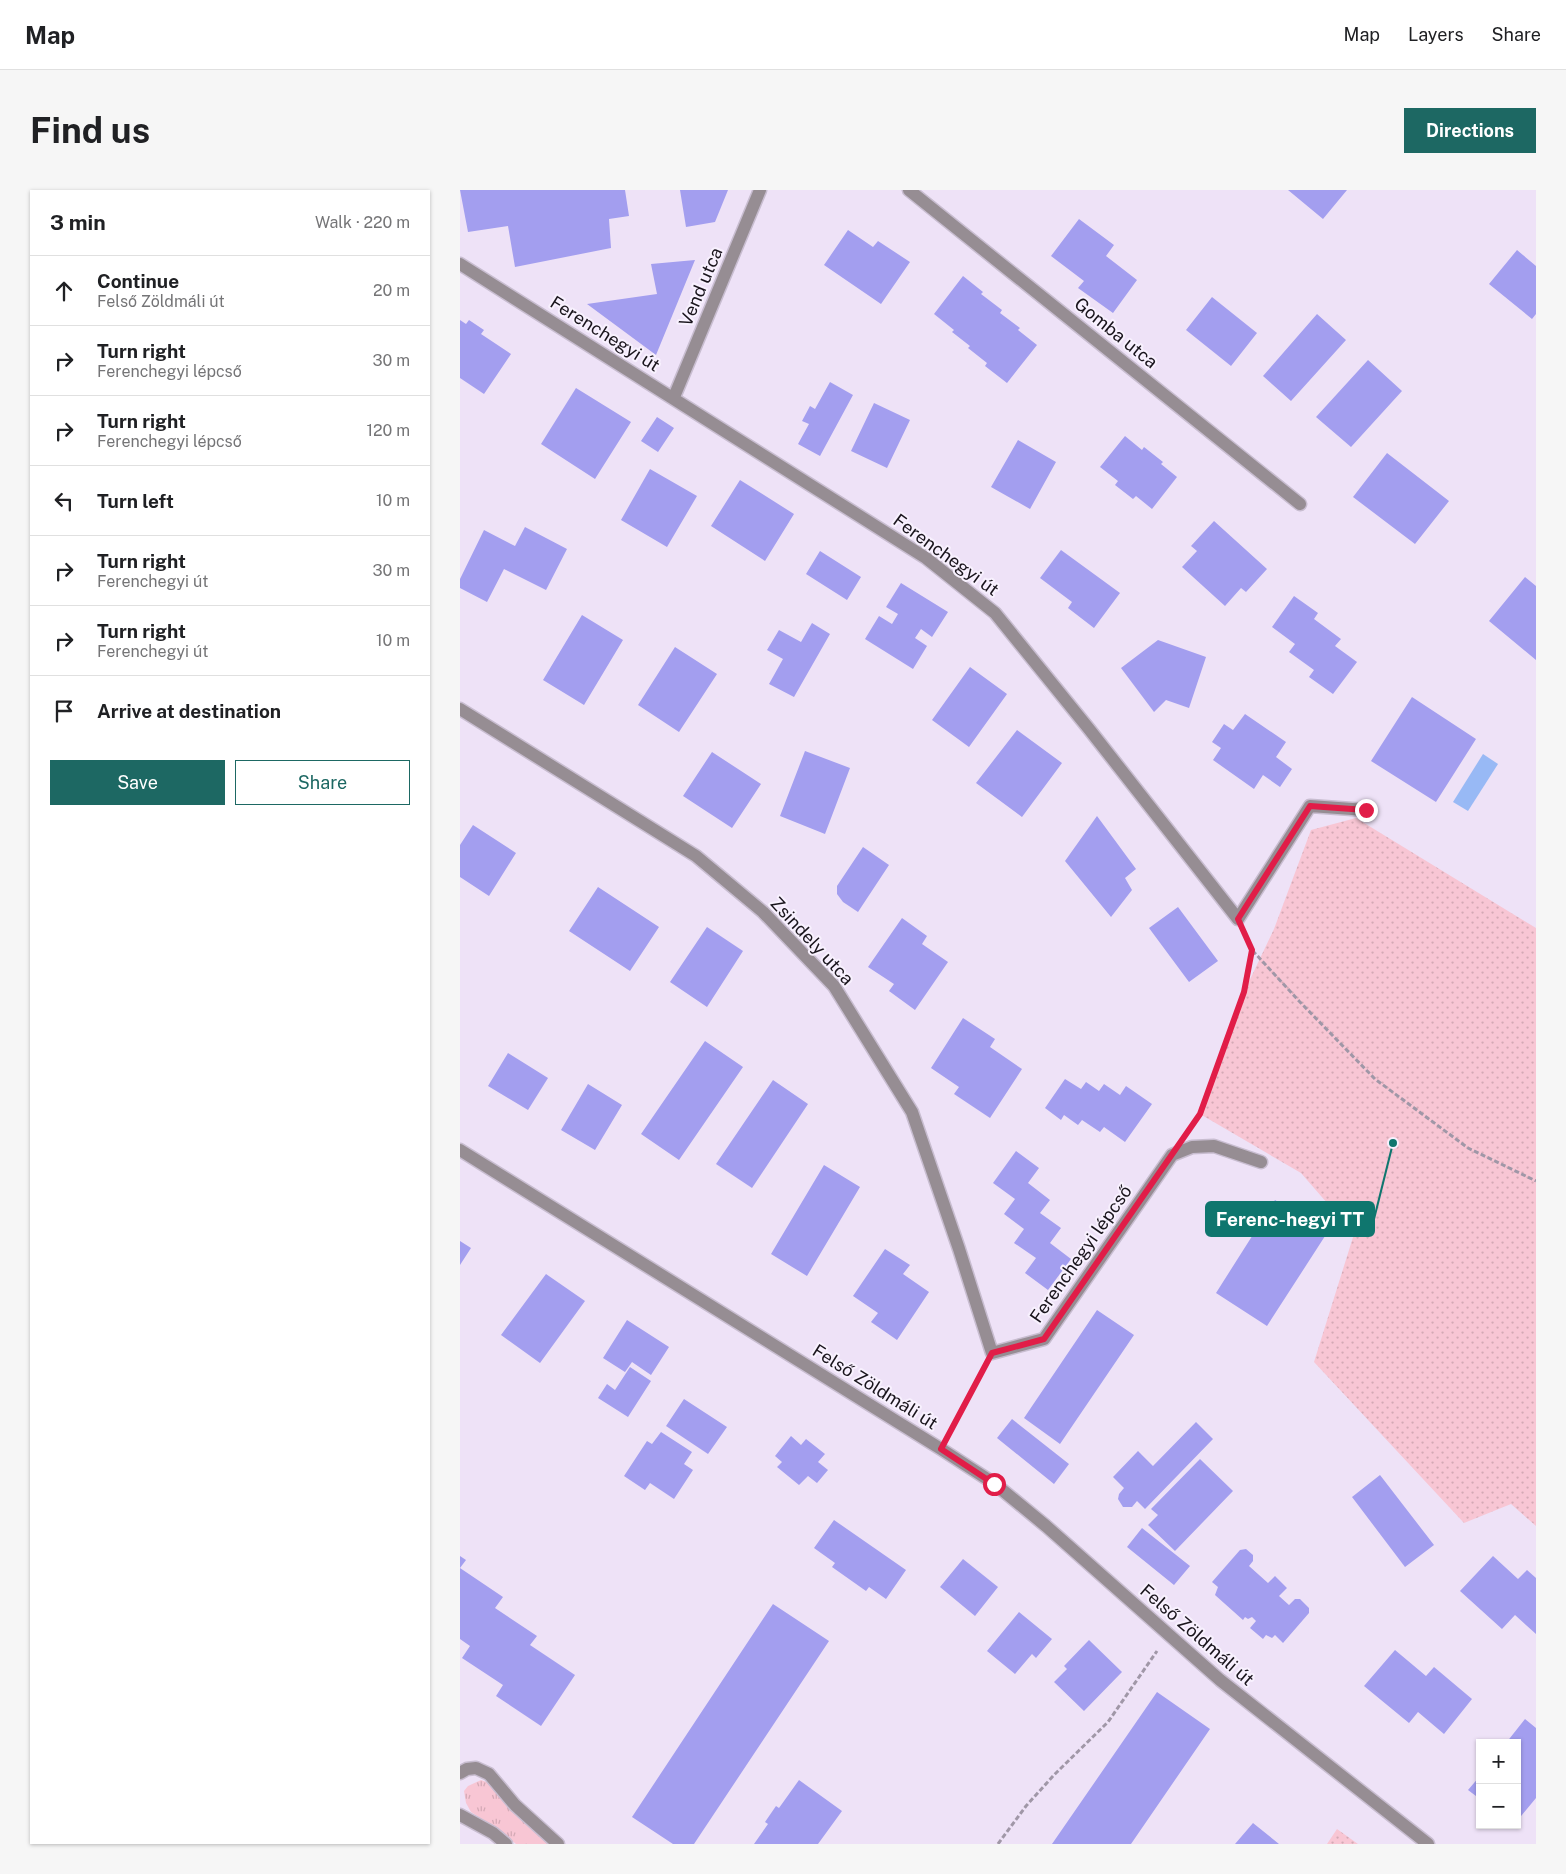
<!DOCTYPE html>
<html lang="en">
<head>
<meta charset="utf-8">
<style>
	body { margin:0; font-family:"Public Sans",sans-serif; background:#f6f6f6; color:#202124 }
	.controls { position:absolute; right:15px; bottom:15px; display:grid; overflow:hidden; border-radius:0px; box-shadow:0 1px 4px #0004 }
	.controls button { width:45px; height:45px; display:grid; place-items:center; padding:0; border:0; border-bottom:1px solid #e0e0e0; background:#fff; color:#202124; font:25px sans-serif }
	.stop { position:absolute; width:15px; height:15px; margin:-11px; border:4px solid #e11d48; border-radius:50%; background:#fff }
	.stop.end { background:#e11d48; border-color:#fff; box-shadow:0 1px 5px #0008 }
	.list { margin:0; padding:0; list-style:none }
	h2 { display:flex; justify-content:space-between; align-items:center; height:65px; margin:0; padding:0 20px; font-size:21px }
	h2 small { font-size:16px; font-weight:400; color:#757577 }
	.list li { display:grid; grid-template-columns:32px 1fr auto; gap:15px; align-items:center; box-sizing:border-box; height:70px; padding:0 20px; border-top:1px solid #e0e0e0 }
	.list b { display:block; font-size:19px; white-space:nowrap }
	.list p { margin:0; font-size:16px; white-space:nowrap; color:#757577 }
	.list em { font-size:16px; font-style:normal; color:#757577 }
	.actions { display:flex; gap:10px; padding:15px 20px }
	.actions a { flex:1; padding:11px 0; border:1px solid #1d6863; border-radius:0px; text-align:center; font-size:18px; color:#1d6863 }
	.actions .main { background:#1d6863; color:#fff }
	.icon { flex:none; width:28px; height:28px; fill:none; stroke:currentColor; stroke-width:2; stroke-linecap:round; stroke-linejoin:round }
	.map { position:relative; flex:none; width:1076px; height:1654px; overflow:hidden; border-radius:0px }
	header { display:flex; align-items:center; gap:30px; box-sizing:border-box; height:70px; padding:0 25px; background:#fff; border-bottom:1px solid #e0e0e0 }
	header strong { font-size:24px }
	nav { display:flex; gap:28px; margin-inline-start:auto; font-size:18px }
	.intro { display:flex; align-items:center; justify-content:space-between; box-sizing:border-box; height:120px; padding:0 30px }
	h1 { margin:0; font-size:35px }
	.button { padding:12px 22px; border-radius:0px; background:#1d6863; color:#fff; font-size:18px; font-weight:700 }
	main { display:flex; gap:30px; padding:0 30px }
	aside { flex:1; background:#fff; border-radius:0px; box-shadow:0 1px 4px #0004 }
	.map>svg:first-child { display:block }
	.grass { fill:url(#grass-tufts) }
	.park { fill:url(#park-dots) }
	.water { fill:#98b9f5 }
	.building { fill:#a39eef }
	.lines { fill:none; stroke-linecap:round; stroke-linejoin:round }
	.minor-casing { stroke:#c8bdd0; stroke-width:15 }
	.tertiary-casing { stroke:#c8bdd0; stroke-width:15 }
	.path { stroke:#a097a7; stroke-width:3; stroke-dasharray:5 2.5; stroke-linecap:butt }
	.minor { stroke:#968d93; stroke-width:12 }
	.tertiary { stroke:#968d93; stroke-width:12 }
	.route { stroke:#e11d48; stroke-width:6 }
	.labels { text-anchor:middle; stroke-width:4; stroke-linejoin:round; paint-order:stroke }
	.street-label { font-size:18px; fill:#19141c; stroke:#f8f1fe }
	.leader { fill:none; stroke:#0f766e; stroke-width:2 }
	.callout-dot { fill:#0f766e; stroke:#f8f1fe; stroke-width:2 }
	.callout { fill:#0f766e; stroke:#0f766e; stroke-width:2 }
	.callout-label { font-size:19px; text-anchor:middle; font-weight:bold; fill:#fff }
</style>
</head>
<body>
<header>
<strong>Map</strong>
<nav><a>Map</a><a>Layers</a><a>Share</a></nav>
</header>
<div class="intro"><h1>Find us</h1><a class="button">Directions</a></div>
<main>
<aside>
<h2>3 min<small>Walk · 220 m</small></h2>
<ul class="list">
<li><svg class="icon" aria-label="ahead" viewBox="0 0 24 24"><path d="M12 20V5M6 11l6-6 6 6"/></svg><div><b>Continue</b><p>Felső Zöldmáli út</p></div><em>20 m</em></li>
<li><svg class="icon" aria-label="right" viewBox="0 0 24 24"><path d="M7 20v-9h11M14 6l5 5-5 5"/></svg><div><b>Turn right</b><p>Ferenchegyi lépcső</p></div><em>30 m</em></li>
<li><svg class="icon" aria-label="right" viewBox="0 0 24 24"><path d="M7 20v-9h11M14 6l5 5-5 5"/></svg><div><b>Turn right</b><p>Ferenchegyi lépcső</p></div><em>120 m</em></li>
<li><svg class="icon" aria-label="left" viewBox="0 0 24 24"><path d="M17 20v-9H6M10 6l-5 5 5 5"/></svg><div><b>Turn left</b></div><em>10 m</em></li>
<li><svg class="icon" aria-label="right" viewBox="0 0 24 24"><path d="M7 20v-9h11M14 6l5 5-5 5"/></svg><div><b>Turn right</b><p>Ferenchegyi út</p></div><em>30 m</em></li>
<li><svg class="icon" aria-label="right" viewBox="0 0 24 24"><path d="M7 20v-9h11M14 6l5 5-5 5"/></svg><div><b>Turn right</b><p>Ferenchegyi út</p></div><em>10 m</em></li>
<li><svg class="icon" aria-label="arrive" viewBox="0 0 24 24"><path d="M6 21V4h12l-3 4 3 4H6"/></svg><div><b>Arrive at destination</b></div></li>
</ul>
<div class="actions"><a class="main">Save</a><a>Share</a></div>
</aside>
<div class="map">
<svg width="1076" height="1654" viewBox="0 0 1076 1654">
	<defs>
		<pattern id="grass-tufts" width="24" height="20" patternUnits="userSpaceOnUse" patternTransform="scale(1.25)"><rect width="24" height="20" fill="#f8c6d4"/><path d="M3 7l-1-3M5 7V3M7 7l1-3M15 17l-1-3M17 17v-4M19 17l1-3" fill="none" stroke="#d4a9b5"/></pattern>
		<pattern id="park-dots" width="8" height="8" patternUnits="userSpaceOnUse" patternTransform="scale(1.25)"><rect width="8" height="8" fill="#f8c6d4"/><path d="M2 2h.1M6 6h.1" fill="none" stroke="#d4a9b5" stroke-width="1.8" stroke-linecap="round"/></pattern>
	</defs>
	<rect width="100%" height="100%" fill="#eee2f7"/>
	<path class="grass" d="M21,1590L32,1594L94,1654H56L36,1638L11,1622L6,1613L4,1601L8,1596Z"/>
	<path class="park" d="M896,628L1076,738V1336L1051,1314L1004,1333L854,1172L894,1044L841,983L740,924L784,802L814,739L851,640Z
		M877,1639L898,1654H867Z"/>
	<path class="water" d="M1023,564L1038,574L1008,621L993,612Z"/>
	<path class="building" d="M0,0H165L169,26L149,29L151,58L55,77L48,36L8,42Z
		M220,0H268L255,32L226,37Z
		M828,0H887L863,29Z
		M619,29L654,55L646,66L677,90L653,123L618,98L624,91L591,66Z
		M388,40L413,57L418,51L450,72L421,114L364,75Z
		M1057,60L1076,76V124L1072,129L1029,94Z
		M235,70L196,165L127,114L197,104L191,74Z
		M503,86L523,102L521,104L542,120L540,123L560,138L558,140L577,155L547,193L525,176L527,173L508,158L510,156L492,142L494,140L474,124Z
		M752,107L797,143L771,176L726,140Z
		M857,124L886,150L831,211L803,186Z
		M0,130L6,134L9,130L24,140L21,144L51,164L24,204L0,188Z
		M908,170L942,201L891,257L856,227Z
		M370,192L393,205L360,266L338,254L349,234L342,231L350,216L355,219Z
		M116,198L171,232L135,289L81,254Z
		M414,213L450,230L427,278L391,261Z
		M197,227L214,238L198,262L181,251Z
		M665,246L682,260L684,257L703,272L701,274L717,287L692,319L676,306L673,309L655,295L658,291L640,277Z
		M558,250L596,272L570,319L531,297Z
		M927,263L989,311L955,354L893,307Z
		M190,279L237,306L207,357L161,330Z
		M280,290L334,324L305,371L251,336Z
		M754,331L807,379L786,402L781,398L765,416L722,377L737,361L731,356Z
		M65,337L107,359L86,400L44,379L27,412L0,398V389L24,340L55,356Z
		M601,360L660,403L634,438L608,418L612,412L580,388Z
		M360,361L401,387L387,410L346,384Z
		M1065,387L1076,396V470L1029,431Z
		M441,393L488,422L472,447L461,439L455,448L467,456L453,479L405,449L419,426L432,434L438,424L426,417Z
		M834,406L858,423L854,429L881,449L875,456L897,472L873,504L849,487L854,480L829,462L835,454L812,437Z
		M122,425L163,450L124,515L83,490Z
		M352,433L370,444L334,507L309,494L323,469L307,460L319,440L341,452Z
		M698,450L746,467L729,518L706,510L694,522L661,478Z
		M215,457L257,484L219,542L178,515Z
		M510,477L547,504L509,557L472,530Z
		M952,507L1016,549L976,612L911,571Z
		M785,524L826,552L816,567L832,579L820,597L803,585L794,599L753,570L761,558L752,552L764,534L773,540Z
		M557,540L602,573L562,627L516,593Z
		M345,561L390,578L365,644L320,626Z
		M252,562L301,594L272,638L223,606Z
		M637,626L676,679L665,688L672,700L651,727L605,671Z
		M13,635L56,663L29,706L0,687V655Z
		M403,657L429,675L398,722L383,712L377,704V696Z
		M138,697L199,737L170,781L109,741Z
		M718,717L758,771L729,792L689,738Z
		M442,728L467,746L462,754L488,772L455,820L429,801L434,794L408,777Z
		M247,737L283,761L247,817L210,792Z
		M503,828L535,849L530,857L562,879L530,928L494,904L499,897L471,878Z
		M245,851L283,877L219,970L181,944Z
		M48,863L88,888L68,920L28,896Z
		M605,889L621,899L626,892L639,901L644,894L660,905L666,896L692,914L665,952L644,937L640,942L622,930L618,935L604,925L601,930L585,918Z
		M313,890L348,914L292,998L256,974Z
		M128,894L162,915L135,960L101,940Z
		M556,961L579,978L568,993L590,1010L580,1023L601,1038L590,1053L611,1069L588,1100L565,1083L576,1068L554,1053L564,1039L544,1024L555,1009L533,993Z
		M364,975L400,997L347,1086L311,1064Z
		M815,1010L867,1043L807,1136L756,1103Z
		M0,1051L11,1058L0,1075Z
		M425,1059L450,1075L443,1084L469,1102L437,1150L411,1132L418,1123L393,1106Z
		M86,1084L125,1111L80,1173L41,1145Z
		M637,1120L674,1145L600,1254L564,1228Z
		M167,1130L209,1157L191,1185L172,1172L165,1182L143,1168Z
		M170,1177L191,1191L168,1227L138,1208L147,1194L155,1200Z
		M224,1209L267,1237L248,1264L206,1236Z
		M552,1229L609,1274L594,1294L537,1248Z
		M736,1232L753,1249L685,1319L677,1311L672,1317H663L658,1309L659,1304L664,1298L653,1287L678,1261L693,1276Z
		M201,1242L232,1262L224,1274L233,1280L214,1309L190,1293L185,1300L164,1286L187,1251L192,1254Z
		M331,1246L341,1255L346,1249L365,1264L358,1272L368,1280L357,1293L348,1286L339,1295L317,1277L322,1272L315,1266Z
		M740,1269L773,1301L715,1361L688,1335L698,1325L691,1319Z
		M920,1285L974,1355L945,1377L892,1307Z
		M374,1330L446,1380L426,1409L409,1397L406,1401L372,1377L375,1373L354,1358Z
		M682,1338L730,1376L714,1395L667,1357Z
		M786,1359L793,1365V1371L789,1376L808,1393L815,1386L827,1398L819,1406L829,1415L835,1409H840L849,1418V1423L823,1453L815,1445L812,1448L806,1445L803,1449L790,1438L796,1431L792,1427L788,1429L785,1427L783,1430L755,1405L758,1397L752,1392L780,1360Z
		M0,1366L6,1370L0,1378L43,1407L35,1418L77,1446L70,1455L115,1485L81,1536L36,1506L43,1495L2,1468L10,1456L0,1449Z
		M1033,1366L1058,1389L1067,1380L1076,1388V1444L1055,1425L1042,1439L1000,1401Z
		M503,1369L538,1397L515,1426L480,1397Z
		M313,1414L369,1451L234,1654H213L172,1627Z
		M559,1422L592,1449L576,1468L572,1464L555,1484L527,1461Z
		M629,1450L662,1482L624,1521L594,1492L607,1479L604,1476Z
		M935,1460L966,1486L974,1477L1012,1509L984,1544L958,1522L949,1533L904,1496Z
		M697,1502L750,1539L671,1654H592Z
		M1065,1529L1076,1538V1608L1057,1631V1553H1046Z
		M1020,1586V1609L1008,1600Z
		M339,1590L382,1621L358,1654H294L308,1634L305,1632L316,1616L319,1618Z
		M793,1633L819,1654H775Z"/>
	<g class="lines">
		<defs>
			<path id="minor" d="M449,0L840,314
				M0,74L466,368L535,423L629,539L778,729L850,616L906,620
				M214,207L300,0
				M0,519L236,666L303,722L374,796L452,922L499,1059L532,1163L584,1149L712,965L732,957L754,956L801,972
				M0,960L481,1259L535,1294L586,1336L760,1490L968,1654"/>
			<path id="tertiary" d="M0,1583L7,1579L16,1578L29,1584L55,1615L98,1654
				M0,1625L33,1643L46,1654"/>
		</defs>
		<use href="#minor" class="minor-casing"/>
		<use href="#tertiary" class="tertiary-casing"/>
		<path class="path" d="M786,747L792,760L839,811L915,889L1008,958L1076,991
			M731,937L740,924L784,802L792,760
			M490,1242L523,1179
			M538,1654L566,1616L594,1585L648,1532L697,1461"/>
		<use href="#minor" class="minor"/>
		<use href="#tertiary" class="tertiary"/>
	</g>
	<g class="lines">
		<path class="route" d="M534,1294L481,1259L532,1163L584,1149L740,924L784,802L792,760L778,729L850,616L906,620"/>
	</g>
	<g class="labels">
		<g class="street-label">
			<text transform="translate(241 97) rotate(-67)" y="6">Vend utca</text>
			<text transform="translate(656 143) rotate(39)" y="6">Gomba utca</text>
			<text transform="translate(145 144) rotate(32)" y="6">Ferenchegyi út</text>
			<text transform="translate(486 365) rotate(36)" y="6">Ferenchegyi út</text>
			<text transform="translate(352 751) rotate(47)" y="6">Zsindely utca</text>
			<text transform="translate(621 1064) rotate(-55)" y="6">Ferenchegyi lépcső</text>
			<text transform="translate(415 1197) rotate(32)" y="6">Felső Zöldmáli út</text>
			<text transform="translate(737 1445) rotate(41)" y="6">Felső Zöldmáli út</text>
		</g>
	</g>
	<path class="leader" d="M933 953L914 1029"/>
	<circle class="callout-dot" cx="933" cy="953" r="5"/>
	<rect class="callout" x="746" y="1012" width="168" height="34" rx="5"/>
	<g class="callout-label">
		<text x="830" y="1036">Ferenc-hegyi TT</text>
	</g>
</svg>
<div class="controls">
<button>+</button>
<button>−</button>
</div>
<div class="stop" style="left:534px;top:1294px"></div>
<div class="stop end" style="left:906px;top:620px"></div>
</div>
</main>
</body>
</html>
